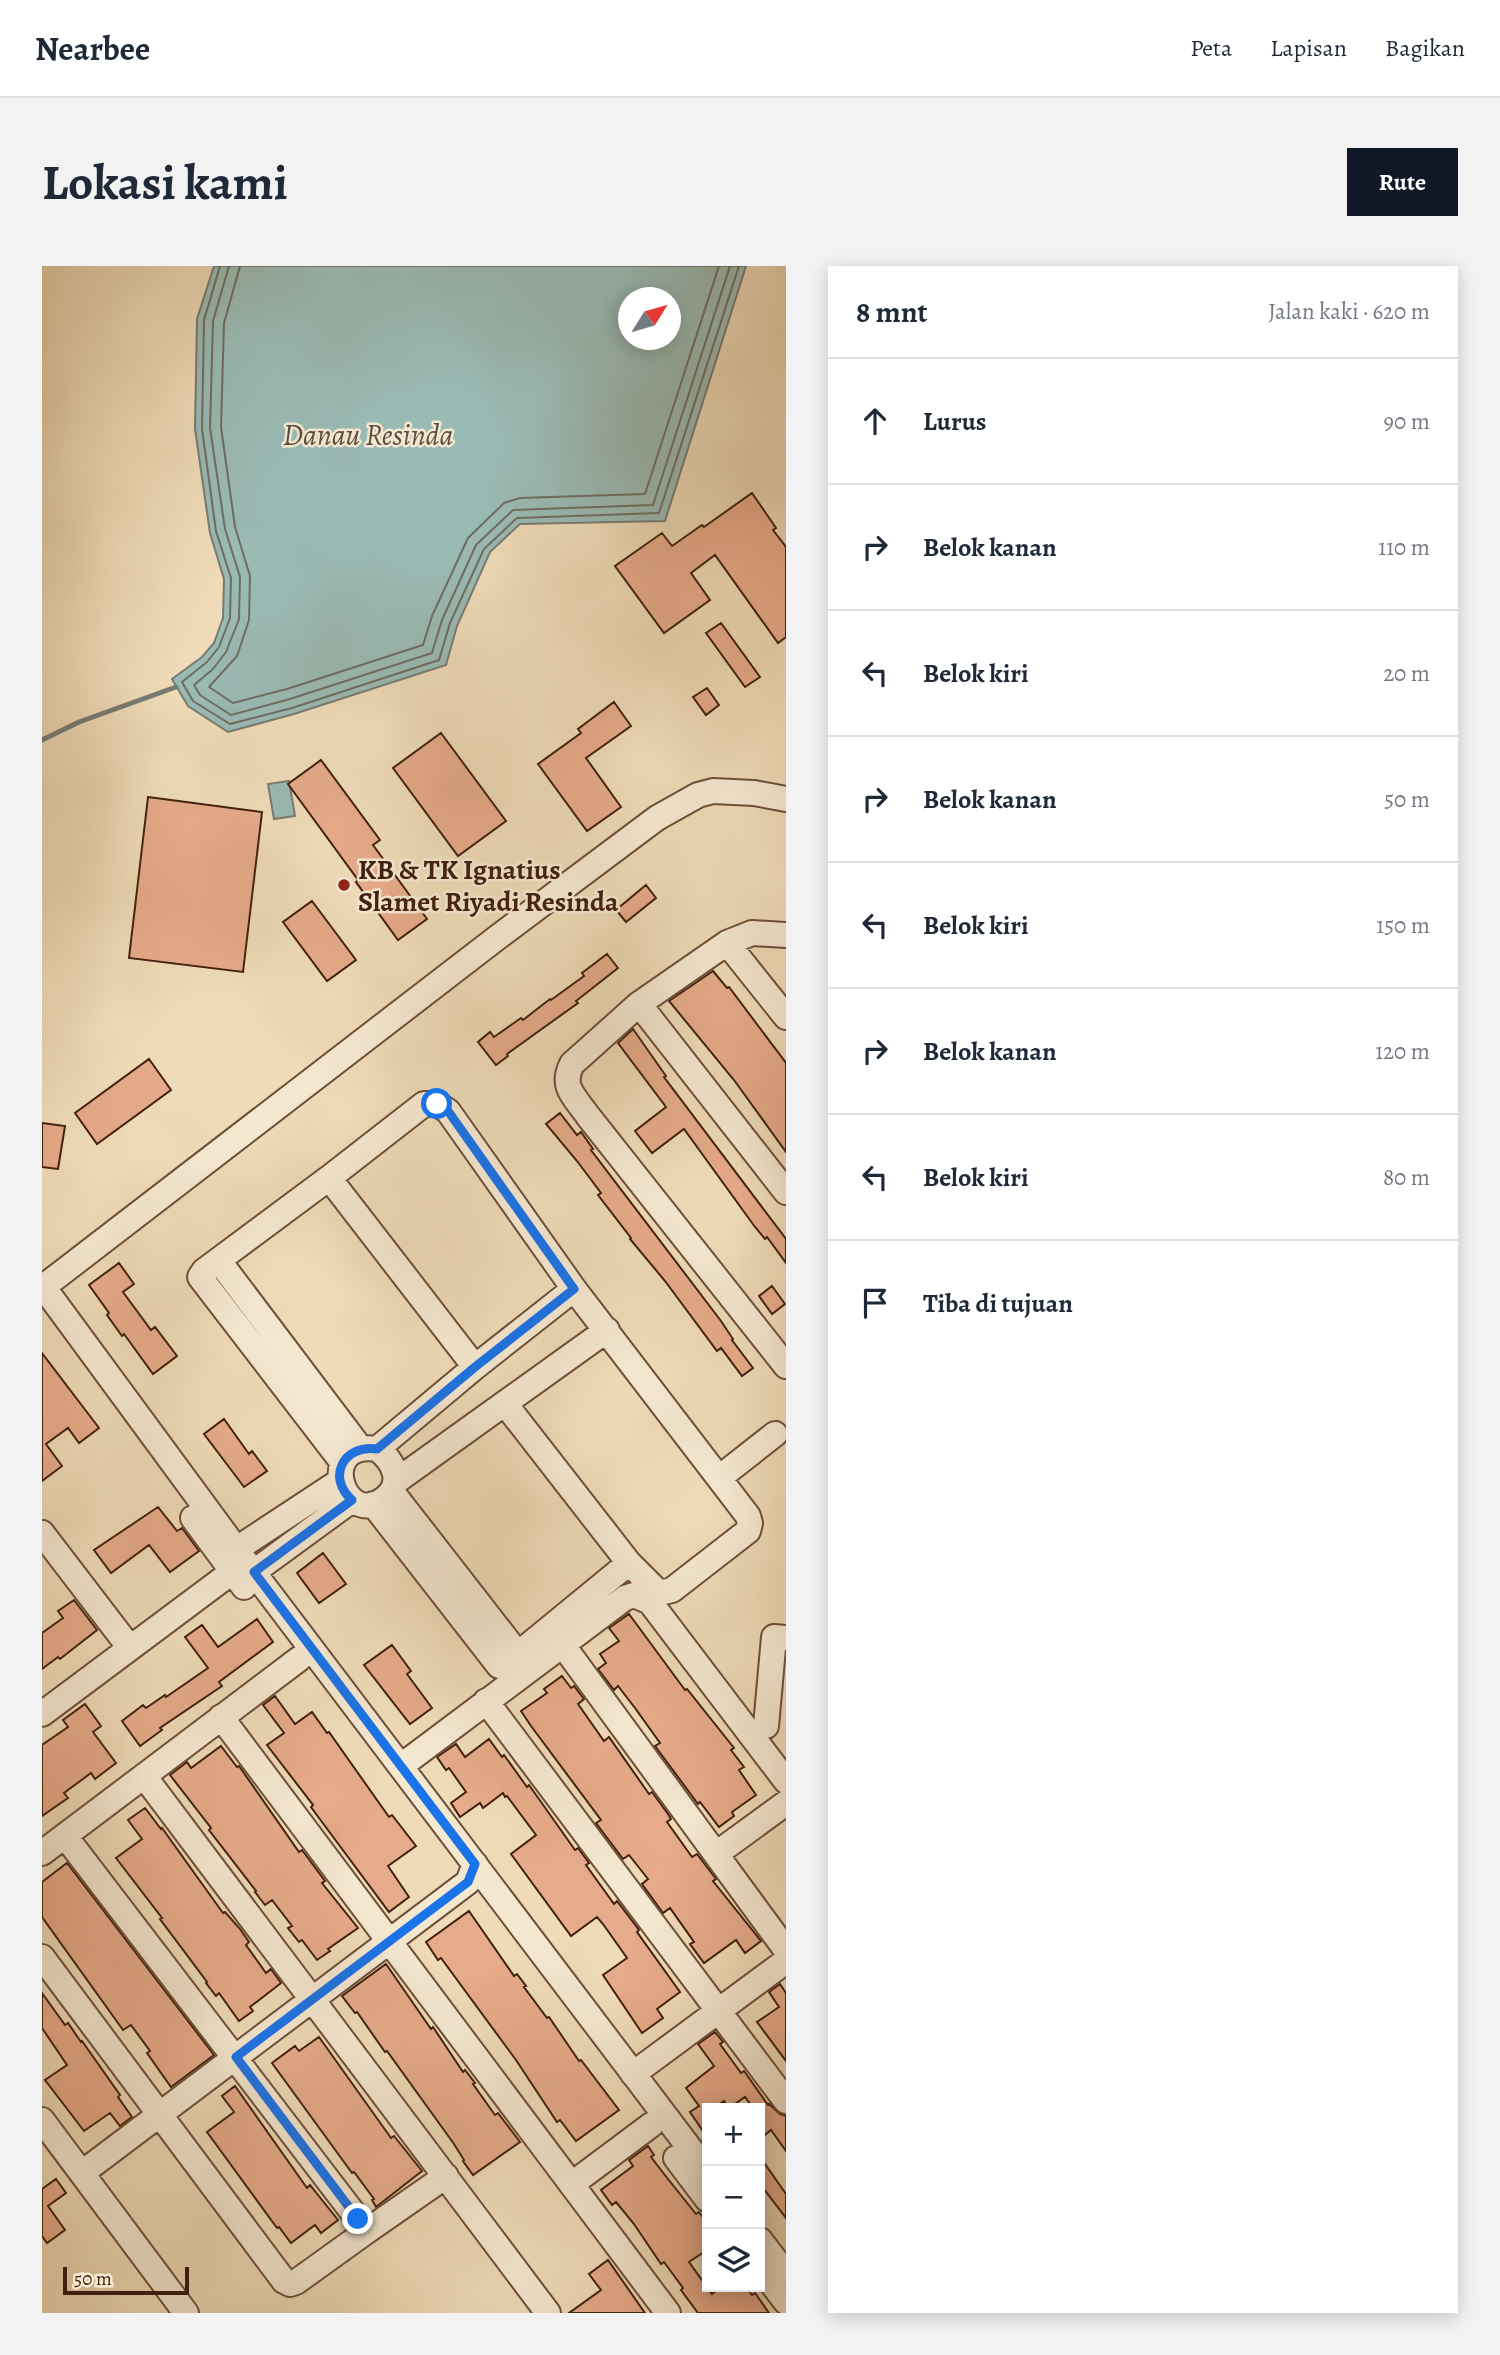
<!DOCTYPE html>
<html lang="id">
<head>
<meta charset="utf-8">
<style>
	body { margin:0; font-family:Alegreya,serif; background:#f2f2f3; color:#1f2937 }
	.controls { position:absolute; right:21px; bottom:21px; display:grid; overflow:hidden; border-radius:0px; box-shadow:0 4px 18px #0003 }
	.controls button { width:63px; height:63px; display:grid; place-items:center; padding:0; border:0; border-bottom:2px solid #e0e1e3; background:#fff; color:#1f2937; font:35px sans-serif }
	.compass { position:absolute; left:576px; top:21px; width:63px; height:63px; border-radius:50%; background:#fff; box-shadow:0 4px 18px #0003; rotate:53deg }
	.scale { position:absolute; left:21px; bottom:18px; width:126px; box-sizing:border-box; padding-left:7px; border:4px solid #42200f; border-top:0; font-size:19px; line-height:24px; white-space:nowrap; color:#42200f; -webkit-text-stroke:5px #f5e8d1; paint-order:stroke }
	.stop { position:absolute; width:21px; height:21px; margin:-16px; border:5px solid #1a73e8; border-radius:50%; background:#fff }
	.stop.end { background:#1a73e8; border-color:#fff; box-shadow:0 2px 7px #0008 }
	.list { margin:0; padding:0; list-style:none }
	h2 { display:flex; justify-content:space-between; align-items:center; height:91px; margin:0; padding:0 28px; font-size:30px }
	h2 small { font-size:23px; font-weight:400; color:#747a83 }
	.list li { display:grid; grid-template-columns:46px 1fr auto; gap:21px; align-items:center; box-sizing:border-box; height:126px; padding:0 28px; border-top:2px solid #e0e1e3 }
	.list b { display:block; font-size:26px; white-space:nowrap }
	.list em { font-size:23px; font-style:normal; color:#747a83 }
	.icon { flex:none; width:38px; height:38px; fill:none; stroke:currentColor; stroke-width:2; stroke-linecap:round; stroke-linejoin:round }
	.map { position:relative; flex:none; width:744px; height:2047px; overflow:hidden; border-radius:0px }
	header { display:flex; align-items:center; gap:42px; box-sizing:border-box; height:98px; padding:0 35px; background:#fff; border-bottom:2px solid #e0e1e3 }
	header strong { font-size:33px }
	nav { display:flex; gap:38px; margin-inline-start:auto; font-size:24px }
	.intro { display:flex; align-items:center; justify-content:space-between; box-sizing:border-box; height:168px; padding:0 42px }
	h1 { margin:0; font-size:49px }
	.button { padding:18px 32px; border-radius:0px; background:#111827; color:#fff; font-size:24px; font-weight:700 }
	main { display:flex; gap:42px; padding:0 42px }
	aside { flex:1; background:#fff; border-radius:0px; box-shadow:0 4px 18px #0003 }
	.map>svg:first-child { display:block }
	.water { fill:#9abab4; stroke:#777c72; stroke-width:2; fill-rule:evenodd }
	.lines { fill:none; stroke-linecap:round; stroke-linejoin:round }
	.shore { stroke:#6e6d62; stroke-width:2 }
	.stream { stroke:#777c72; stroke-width:5 }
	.building { fill:#e6ab8a; stroke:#42200f; stroke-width:2 }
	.minor-casing { stroke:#6d4f39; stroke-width:28 }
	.minor { stroke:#f5e8d1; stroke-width:24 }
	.route { stroke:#1a73e8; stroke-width:9 }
	.poi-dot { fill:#8f2418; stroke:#f5e8d1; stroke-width:2.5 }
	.labels { text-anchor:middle; stroke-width:5; stroke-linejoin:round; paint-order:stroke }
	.poi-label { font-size:28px; font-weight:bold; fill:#42200f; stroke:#f5e8d1; text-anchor:start }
	.water-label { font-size:30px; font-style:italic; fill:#5c4e41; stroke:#f5e8d1 }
</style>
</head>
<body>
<header>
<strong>Nearbee</strong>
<nav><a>Peta</a><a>Lapisan</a><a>Bagikan</a></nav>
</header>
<div class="intro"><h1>Lokasi kami</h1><a class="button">Rute</a></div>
<main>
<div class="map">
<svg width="744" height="2047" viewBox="0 0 744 2047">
	<rect width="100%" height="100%" fill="#efdbb8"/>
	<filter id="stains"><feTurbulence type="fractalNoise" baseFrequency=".00286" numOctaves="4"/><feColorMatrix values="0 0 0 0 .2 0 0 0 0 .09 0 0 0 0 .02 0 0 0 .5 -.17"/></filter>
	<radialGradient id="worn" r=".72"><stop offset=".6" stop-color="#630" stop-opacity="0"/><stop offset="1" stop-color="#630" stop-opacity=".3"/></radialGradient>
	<path class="water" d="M172,0H704L623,255L478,258L448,286L415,360L404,399L252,448L186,466L146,440L130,413L160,391L172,377L181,352L182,313L168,267L153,163L155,53ZM586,32H628V74H586Z
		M247,515L253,550L232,553L226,518Z"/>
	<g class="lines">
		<path class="shore" d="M178,0L162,54L160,163L174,265L189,312L188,352L177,381L165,396L140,416L151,435L188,458L250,442L397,394L408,357L442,283L475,252L617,247L697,0
			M187,0L171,55L168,162L183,263L198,311L197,353L184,386L171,403L152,419L158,429L189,449L248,433L390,387L400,354L434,279L471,244L611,239L688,0
			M198,0L182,57L179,161L193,261L208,310L207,354L195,390L167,421L191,437L245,423L381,379L390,350L426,272L462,237L478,232L603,228L677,0"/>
		<path class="stream" d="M0,474L37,456L134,421"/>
	</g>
	<path class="building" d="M710,227L734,262L731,264L744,281V371L736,377L673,289L649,307L668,334L622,367L573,300L620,267L630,280L660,259L662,261Z
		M679,357L718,411L703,421L664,367Z
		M665,422L677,439L664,449L651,431Z
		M572,436L589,460L544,492L579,541L545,565L496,498L539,467L536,463Z
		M399,467L464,555L416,590L351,502Z
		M279,494L338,574L331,579L385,653L356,674L314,616L316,614L246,518Z
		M106,531L220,546L201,706L87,692Z
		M604,619L614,632L584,656L574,644Z
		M270,635L314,694L285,715L241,656Z
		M565,688L576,702L534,735L536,737L465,788L466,790L454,799L436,776L448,766L452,771L479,752L481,754L508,733L509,734L542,710L540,707Z
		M671,705L685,722L687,721L744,797V886L692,814L627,735Z
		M591,763L624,810L622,811L744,973V997L725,971L723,973L713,961L642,863L610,887L593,865L624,841L576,777Z
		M107,793L129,824L55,878L33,847Z
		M518,847L535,869L539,866L551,883L549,884L679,1055L691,1073L690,1074L711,1102L700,1110L679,1082L675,1085L623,1015L588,973L589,972L556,929L559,927L535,895L504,858Z
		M0,857L23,860L16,903L0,901Z
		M77,997L92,1018L81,1026L109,1064L113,1061L135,1090L111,1108L82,1068L80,1070L65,1049L67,1047L47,1019Z
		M730,1020L743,1038L730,1048L717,1030Z
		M0,1087L57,1162L37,1177L26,1162L4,1178L20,1200L0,1215Z
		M182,1153L207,1188L210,1185L225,1205L202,1221L162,1168Z
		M116,1241L135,1265L140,1262L157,1285L128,1306L107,1279L69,1307L52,1284Z
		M281,1287L304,1318L277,1337L255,1307Z
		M32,1334L55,1364L18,1393L16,1391L0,1403V1367L21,1352L16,1345Z
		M587,1348L643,1424L645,1423L692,1482L689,1484L702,1501L697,1504L714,1529L690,1546L692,1550L677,1561L658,1536L656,1538L613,1480L618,1477L593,1442L576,1420L572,1424L556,1403L564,1397L558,1388L577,1375L567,1362Z
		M215,1353L231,1376L177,1416L180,1420L118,1462L120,1464L98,1480L80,1455L101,1439L104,1442L123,1429L124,1431L166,1402L143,1371L160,1359L176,1381Z
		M350,1379L369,1405L365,1408L390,1442L368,1458L322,1399Z
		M520,1410L529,1422L532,1420L542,1433L536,1438L562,1475L567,1471L607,1528L610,1526L626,1548L629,1553L625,1556L650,1591L655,1588L674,1613L671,1615L719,1675L703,1687L694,1674L662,1697L648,1678L652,1676L628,1642L621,1647L600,1618L606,1613L587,1589L581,1593L554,1557L559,1554L489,1460L479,1445L505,1427L502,1423Z
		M233,1430L253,1458L270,1446L285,1467L287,1466L347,1551L350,1549L374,1580L346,1600L367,1631L347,1646L277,1552L269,1541L271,1539L225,1479L242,1467L221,1439Z
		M43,1438L59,1460L51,1466L74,1497L53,1513L49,1507L22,1527L26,1532L0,1550V1479L26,1461L21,1454Z
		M447,1473L460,1491L462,1489L485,1521L487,1519L533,1584L536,1582L547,1597L544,1599L572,1638L575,1635L597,1664L595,1666L638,1726L615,1743L621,1752L600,1767L561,1709L585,1692L561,1658L555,1651L529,1670L469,1588L494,1569L465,1530L463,1531L461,1527L441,1542L438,1537L418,1551L409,1537L424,1526L407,1502L404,1504L395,1491L414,1478L423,1491Z
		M179,1480L195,1501L197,1500L257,1586L260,1584L283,1615L280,1617L316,1662L286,1683L288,1685L275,1694L260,1674L257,1676L246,1662L250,1660L230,1634L223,1639L213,1626L214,1625L167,1564L169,1562L128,1509L145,1496L149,1502Z
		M103,1542L119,1563L120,1562L181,1647L183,1646L198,1663L207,1676L204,1679L224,1707L229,1703L239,1717L208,1741L211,1745L197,1755L177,1727L174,1730L164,1717L165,1716L118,1653L120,1652L74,1592L100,1573L86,1554Z
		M25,1597L172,1789L129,1821L105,1787L108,1785L89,1759L81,1764L0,1651V1616Z
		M427,1645L472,1710L475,1708L484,1720L482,1721L505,1752L507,1751L537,1795L539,1794L577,1844L534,1875L518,1854L515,1856L474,1794L399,1692L396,1694L384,1676Z
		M344,1698L389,1763L391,1761L421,1806L423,1804L433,1817L431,1818L453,1849L456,1847L478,1876L431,1909L421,1895L422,1894L412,1878L345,1785L343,1786L315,1746L313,1747L300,1730Z
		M738,1718L744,1727V1795L715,1756L737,1741L727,1726Z
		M0,1727L23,1759L26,1757L39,1776L40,1775L78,1829L76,1831L90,1851L78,1860L68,1847L42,1865L3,1814L25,1799L0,1762Z
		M673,1766L681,1776L678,1778L699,1807L702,1805L726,1839L727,1838L738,1848L744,1850V1885L729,1864L718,1873V1842H711L703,1831L687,1842L682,1835L672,1842H665V1871L648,1846L657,1840L644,1822L672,1800L656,1778Z
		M277,1771L349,1872L352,1870L380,1905L334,1941L330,1934L332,1933L312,1906L310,1907L230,1797L253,1780L257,1785Z
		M193,1820L265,1922L268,1919L296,1954L279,1967L273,1959L249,1977L237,1961L235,1962L165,1866L192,1846L180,1830Z
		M606,1880L612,1889L609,1891L626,1913L654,1948L657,1946L665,1957V1984L647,1996L670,2028L679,2021H704L710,2029L713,2027L727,2047H656L639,2024L641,2022L622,1996L619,1998L592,1958L574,1936L570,1939L559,1924L591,1900L587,1894Z
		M718,1891L744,1928V1952L718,1918Z
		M14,1913L24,1927L6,1940L23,1964L5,1977L0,1970V1923Z
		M566,1994L603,2047H527L559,2024L547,2008Z"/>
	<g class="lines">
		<defs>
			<path id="minor" d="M744,669L710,667L685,677L597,738L530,798C518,821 533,831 546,850L744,1100
				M685,677L744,751
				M597,738L744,926
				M287,912L433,1101
				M177,995L319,1183
				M0,1019L203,1295L665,1905
				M0,1022L456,671L615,552L656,529L671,525L712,527L744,533
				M335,1183C352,1195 363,1218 342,1233C301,1264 273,1174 335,1183L433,1101L532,1023
				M301,1197L158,1011L162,1005L287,912L382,838H395L406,845L532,1023L706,1250L708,1257L706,1265L630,1324L622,1326L614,1324L587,1297L464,1139
				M677,1212L733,1168
				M353,1216L565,1064
				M350,1226L476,1388
				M331,1238L457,1400L476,1388L587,1297
				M151,1252L202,1321
				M0,1267L88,1382
				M181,1292L298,1215
				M198,1316L310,1234
				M520,1378L744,1684
				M444,1435L744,1835
				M0,1448L190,1306
				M179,1451L626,2047
				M724,1460L732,1371L744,1372
				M359,1500L583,1332L592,1329L608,1336L744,1515
				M102,1510L506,2047
				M23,1570L325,1965L404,1910
				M0,1587L257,1393
				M674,1588L744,1537
				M0,1691L242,2015L248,2018L254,2016L325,1965
				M591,1808L744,1695
				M0,1854L144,2047
				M634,1892L665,1933
				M40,1907L426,1616L433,1598
				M530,1918L609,1859
				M718,1974L744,2008
				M718,2002L744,2036"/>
		</defs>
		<use href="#minor" class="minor-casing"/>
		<use href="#minor" class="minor"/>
	</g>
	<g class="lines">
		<path class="route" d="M316,1953L194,1791L426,1616L433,1598L212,1306L310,1234C284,1211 302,1178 335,1183L433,1101L532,1023L406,845L395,838"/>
	</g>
	<circle class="poi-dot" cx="302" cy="619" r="7"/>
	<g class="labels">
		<g class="poi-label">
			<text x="316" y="613">KB &amp; TK Ignatius<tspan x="316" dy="32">Slamet Riyadi Resinda</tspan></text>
		</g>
		<g class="water-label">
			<text x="326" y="179">Danau Resinda</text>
		</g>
	</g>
	<rect width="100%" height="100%" filter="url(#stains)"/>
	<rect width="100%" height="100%" fill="url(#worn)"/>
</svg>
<div class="controls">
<button>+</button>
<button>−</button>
<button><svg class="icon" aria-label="layers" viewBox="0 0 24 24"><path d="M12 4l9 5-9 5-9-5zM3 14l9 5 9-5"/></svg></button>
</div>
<svg class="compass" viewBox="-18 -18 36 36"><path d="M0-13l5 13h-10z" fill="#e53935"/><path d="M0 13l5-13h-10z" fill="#747a83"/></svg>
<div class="scale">50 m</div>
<div class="stop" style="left:395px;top:838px"></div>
<div class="stop end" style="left:316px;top:1953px"></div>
</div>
<aside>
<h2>8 mnt<small>Jalan kaki · 620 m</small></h2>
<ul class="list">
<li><svg class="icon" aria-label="ahead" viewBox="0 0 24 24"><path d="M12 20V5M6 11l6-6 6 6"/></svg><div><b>Lurus</b></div><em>90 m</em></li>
<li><svg class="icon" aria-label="right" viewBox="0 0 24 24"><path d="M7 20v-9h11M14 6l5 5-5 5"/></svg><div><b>Belok kanan</b></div><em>110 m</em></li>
<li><svg class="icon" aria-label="left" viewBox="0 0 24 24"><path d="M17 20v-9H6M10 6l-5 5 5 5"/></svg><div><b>Belok kiri</b></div><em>20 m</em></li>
<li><svg class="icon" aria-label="right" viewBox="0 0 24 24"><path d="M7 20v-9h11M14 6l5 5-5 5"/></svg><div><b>Belok kanan</b></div><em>50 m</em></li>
<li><svg class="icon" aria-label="left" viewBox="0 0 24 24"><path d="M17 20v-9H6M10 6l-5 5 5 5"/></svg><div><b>Belok kiri</b></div><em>150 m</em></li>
<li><svg class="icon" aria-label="right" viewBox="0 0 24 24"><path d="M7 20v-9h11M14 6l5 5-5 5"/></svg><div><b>Belok kanan</b></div><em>120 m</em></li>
<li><svg class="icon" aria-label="left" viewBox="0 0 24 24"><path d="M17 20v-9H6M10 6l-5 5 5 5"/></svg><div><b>Belok kiri</b></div><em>80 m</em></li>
<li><svg class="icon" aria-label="arrive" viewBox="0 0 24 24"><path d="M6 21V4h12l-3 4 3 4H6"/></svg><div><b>Tiba di tujuan</b></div></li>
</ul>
</aside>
</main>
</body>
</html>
